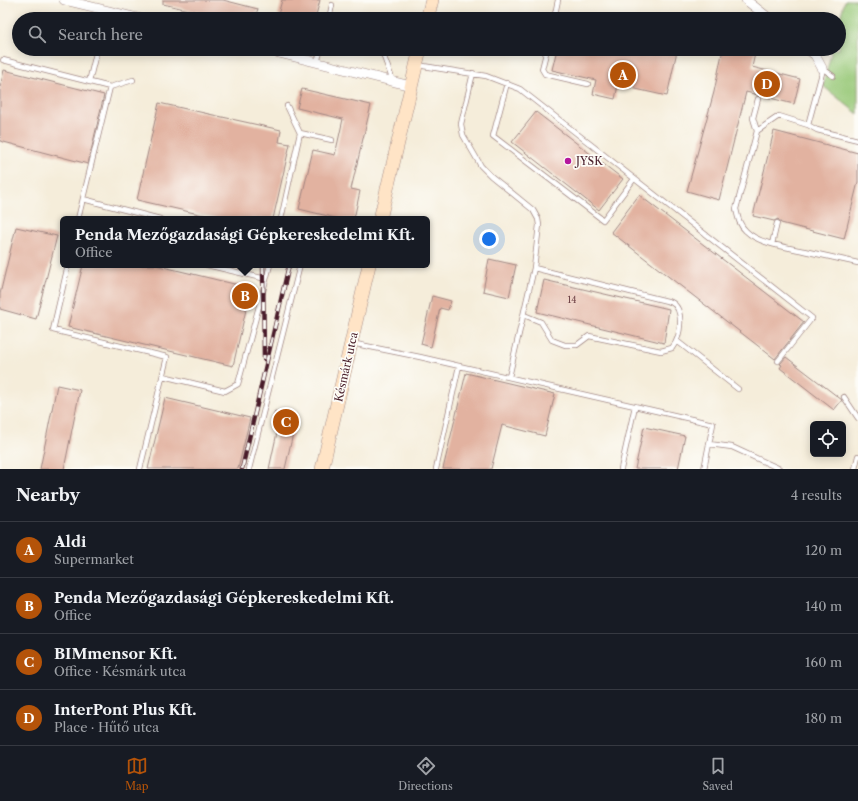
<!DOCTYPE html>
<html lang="en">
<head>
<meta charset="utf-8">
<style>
	body { margin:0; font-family:"Libre Caslon Text",serif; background:#242831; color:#f1f3f6 }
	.controls { position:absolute; right:12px; bottom:12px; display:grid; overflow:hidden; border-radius:6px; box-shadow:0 2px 10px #0003 }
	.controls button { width:36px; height:36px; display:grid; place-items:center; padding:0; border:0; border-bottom:1px solid #363941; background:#171b24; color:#f1f3f6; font:20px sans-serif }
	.you { position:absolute; left:489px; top:239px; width:14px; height:14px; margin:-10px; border:3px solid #fff; border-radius:50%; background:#1a73e8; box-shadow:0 0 0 6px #1a73e833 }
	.badge { display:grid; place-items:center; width:26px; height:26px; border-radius:50%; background:#b45309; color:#fff; font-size:13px; font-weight:700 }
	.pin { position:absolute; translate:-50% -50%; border:2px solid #fff; box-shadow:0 1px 4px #0006 }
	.popup { position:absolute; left:60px; top:216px; width:370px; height:52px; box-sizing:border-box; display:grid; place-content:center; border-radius:6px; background:#171b24; filter:drop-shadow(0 1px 3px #0005); font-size:13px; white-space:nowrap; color:#9ea1a6 }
	.popup b { font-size:15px; color:#f1f3f6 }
	.popup::after { content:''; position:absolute; left:50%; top:100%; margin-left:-8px; border:8px solid transparent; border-top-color:#171b24 }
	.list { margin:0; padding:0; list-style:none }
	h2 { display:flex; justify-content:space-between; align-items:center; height:52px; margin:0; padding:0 16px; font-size:17px }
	h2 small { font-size:13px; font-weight:400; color:#9ea1a6 }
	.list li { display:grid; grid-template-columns:26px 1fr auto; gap:12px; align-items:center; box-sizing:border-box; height:56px; padding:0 16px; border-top:1px solid #363941 }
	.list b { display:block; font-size:15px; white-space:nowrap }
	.list p { margin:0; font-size:13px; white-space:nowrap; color:#9ea1a6 }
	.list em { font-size:13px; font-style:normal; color:#9ea1a6 }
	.icon { flex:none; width:22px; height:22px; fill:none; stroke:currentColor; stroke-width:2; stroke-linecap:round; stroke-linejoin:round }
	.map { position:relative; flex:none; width:858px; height:469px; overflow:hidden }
	.search { position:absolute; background:#171b24; box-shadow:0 2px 10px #0003; left:12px; right:12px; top:12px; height:44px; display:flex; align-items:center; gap:10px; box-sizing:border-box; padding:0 14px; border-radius:22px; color:#9ea1a6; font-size:15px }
	.sheet { height:276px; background:#171b24 }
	nav { display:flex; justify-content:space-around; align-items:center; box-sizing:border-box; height:56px; border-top:1px solid #363941; background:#171b24; font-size:11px; color:#9ea1a6 }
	nav a { display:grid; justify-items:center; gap:2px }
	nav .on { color:#b45309 }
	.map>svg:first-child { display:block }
	.green { fill:#97c877; stroke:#707451 }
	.building { fill:#e2b2a0 }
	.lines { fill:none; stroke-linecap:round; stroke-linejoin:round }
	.lane-casing { stroke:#a08682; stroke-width:6 }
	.street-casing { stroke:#a08682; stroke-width:10 }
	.secondary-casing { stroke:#a08682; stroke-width:14 }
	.lane { stroke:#fff; stroke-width:4.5 }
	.street { stroke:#fff; stroke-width:9 }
	.secondary { stroke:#ffe4c6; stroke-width:13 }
	.rail-casing { stroke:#4a1f2b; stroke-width:4.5 }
	.rail { stroke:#fdfcf7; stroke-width:3; stroke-dasharray:9; stroke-linecap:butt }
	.poi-dot { fill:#b5179e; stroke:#fdfcf7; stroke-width:1.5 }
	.labels { text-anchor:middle; stroke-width:3.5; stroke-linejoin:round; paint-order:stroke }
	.number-label { font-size:9px; fill:#704448 }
	.poi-label { font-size:11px; fill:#4a1f2b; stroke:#fdfcf7; text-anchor:start }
	.street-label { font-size:11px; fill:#4a1f2b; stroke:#fdfcf7 }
</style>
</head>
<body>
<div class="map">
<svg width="858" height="469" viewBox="0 0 858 469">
	<rect width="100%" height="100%" fill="#fdfcf7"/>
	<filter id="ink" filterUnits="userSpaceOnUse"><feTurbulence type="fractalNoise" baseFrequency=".025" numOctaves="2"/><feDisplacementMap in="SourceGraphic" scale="8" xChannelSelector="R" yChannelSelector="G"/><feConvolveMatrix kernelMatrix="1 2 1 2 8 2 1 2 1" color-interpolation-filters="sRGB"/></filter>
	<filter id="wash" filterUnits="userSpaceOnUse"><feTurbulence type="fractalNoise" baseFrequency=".012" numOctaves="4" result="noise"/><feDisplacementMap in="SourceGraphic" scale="16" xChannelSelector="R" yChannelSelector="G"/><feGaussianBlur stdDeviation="0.9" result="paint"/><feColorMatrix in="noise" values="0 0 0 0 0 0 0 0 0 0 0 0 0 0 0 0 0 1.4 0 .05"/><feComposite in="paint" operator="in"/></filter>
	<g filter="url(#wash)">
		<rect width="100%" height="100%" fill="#f5edda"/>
		<path class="green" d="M845,0H858V114L823,86L832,49H839V22Z"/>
		<g id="blocks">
			<path class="building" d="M163,0H223L258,9L254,19H227L163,4Z
				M282,0H320L315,19H292L278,15Z
				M557,49H669L677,51L667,96L618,85L615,99L593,94L596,80L552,70Z
				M723,49H756L752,67L800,79L794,104L746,92L719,200L687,191L714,92Z
				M4,70L104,95L88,164L0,141V88Z
				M302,89L371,105L351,189L360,191L354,219H340L299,209L313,150L335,155L343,119L297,108Z
				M159,103L281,130L279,142L290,144L273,219H221L137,200Z
				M536,112L623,179L599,210L512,142Z
				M774,131L858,153V182L844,239L781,223L778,219L774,221L753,216Z
				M639,195L804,322L775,359L611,232Z
				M16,227L57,236L36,319L0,309V294Z
				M489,259L516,265L509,297L483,291Z
				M83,265H155L251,288L233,366L68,327Z
				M544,280L669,309L664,343L537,312Z
				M432,296L451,301L448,310L440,308L431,347L421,344Z
				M786,357L842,400L834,410L780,368L782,365L780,364Z
				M466,373L555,394L545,436L502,425L491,469H443Z
				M57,385L80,390L64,469H40Z
				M165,398L250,418L238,469H148Z
				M275,411L297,416L285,469H269L278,428L271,426Z
				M644,427L685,436L678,469H635Z"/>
		</g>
	</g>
	<g filter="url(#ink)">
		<use href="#blocks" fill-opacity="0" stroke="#a08682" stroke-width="1"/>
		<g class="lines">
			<defs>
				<path id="lane" d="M105,19L107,10
					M329,19L332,5
					M554,19L558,0
					M381,49L393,81
					M547,49L542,69L545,74L588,84
					M3,60L110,87L133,80
					M317,62L321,49
					M417,65L486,76L520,89L812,318L778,361
					M822,68V73L808,125L779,116L757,131L736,209C738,217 739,225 746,231C759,244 786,247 804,251C822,255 840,259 858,263
					M822,68L833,76
					M473,73L461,124L463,135L481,166L491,176L533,210L538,219L539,225L534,268L509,377
					M89,82L97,49
					M507,83L493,136L603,220L634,179
					M808,125L817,130L858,140
					M757,131L753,118L758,99
					M300,133L332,140
					M83,199L160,219
					M78,219L110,87
					M281,219L300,133L287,106
					M772,244L777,223
					M68,265L53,330L167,357L140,469
					M207,265L266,279
					M524,315L541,322L552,340L565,345H577L589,336L661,351L672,348C681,337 685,309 671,302L534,268
					M677,341L738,389
					M351,343L420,357L713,424L704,469
					M163,376L225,391L238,384L270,265
					M844,397L858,418
					M709,444L732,447L780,469
					M249,469L300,265
					M436,469L459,366
					M621,469L635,406
					M855,469L858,456"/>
				<path id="street" d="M64,0L142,19
					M746,0L770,19
					M263,49L411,86
					M807,49L815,55L822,68"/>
				<path id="secondary" d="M427,19L432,0
					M380,219L420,49
					M322,469L369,265"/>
			</defs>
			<use href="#lane" class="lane-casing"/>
			<use href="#street" class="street-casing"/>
			<use href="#secondary" class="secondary-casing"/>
			<use href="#lane" class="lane"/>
			<use href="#street" class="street"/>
			<use href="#secondary" class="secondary"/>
			<defs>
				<path id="rail" d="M263,265L264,359
					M242,469L289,265"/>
			</defs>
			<use href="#rail" class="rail-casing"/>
			<use href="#rail" class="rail"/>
		</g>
	</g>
	<circle class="poi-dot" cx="568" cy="161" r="4"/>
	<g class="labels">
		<g class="number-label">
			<text x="572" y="303">14</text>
		</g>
		<g class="poi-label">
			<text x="576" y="165">JYSK</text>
		</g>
		<g class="street-label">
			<text transform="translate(346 367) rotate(-77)" y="4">Késmárk utca</text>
		</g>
	</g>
</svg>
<div class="controls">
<button><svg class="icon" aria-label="locate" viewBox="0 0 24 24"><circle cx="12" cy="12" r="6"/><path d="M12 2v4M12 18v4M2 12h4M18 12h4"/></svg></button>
</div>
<div class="you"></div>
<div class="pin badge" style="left:623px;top:75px">A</div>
<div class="pin badge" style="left:245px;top:296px">B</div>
<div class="popup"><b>Penda Mezőgazdasági Gépkereskedelmi Kft.</b>Office</div>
<div class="pin badge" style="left:286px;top:422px">C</div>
<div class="pin badge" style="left:767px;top:84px">D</div>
<div class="search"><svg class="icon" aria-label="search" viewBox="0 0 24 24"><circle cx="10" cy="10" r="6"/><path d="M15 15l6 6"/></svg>Search here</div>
</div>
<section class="sheet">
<h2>Nearby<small>4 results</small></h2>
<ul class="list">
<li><span class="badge">A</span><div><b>Aldi</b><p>Supermarket</p></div><em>120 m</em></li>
<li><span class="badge">B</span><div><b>Penda Mezőgazdasági Gépkereskedelmi Kft.</b><p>Office</p></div><em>140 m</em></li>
<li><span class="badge">C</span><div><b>BIMmensor Kft.</b><p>Office · Késmárk utca</p></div><em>160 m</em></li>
<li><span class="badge">D</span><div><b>InterPont Plus Kft.</b><p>Place · Hűtő utca</p></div><em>180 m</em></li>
</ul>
</section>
<nav>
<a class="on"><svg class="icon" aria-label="map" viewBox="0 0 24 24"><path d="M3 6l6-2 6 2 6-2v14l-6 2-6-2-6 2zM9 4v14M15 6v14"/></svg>Map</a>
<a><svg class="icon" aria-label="directions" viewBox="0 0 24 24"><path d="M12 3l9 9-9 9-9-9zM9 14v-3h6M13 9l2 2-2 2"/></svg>Directions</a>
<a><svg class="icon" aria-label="saved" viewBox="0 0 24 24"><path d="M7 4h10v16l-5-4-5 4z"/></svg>Saved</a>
</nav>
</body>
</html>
